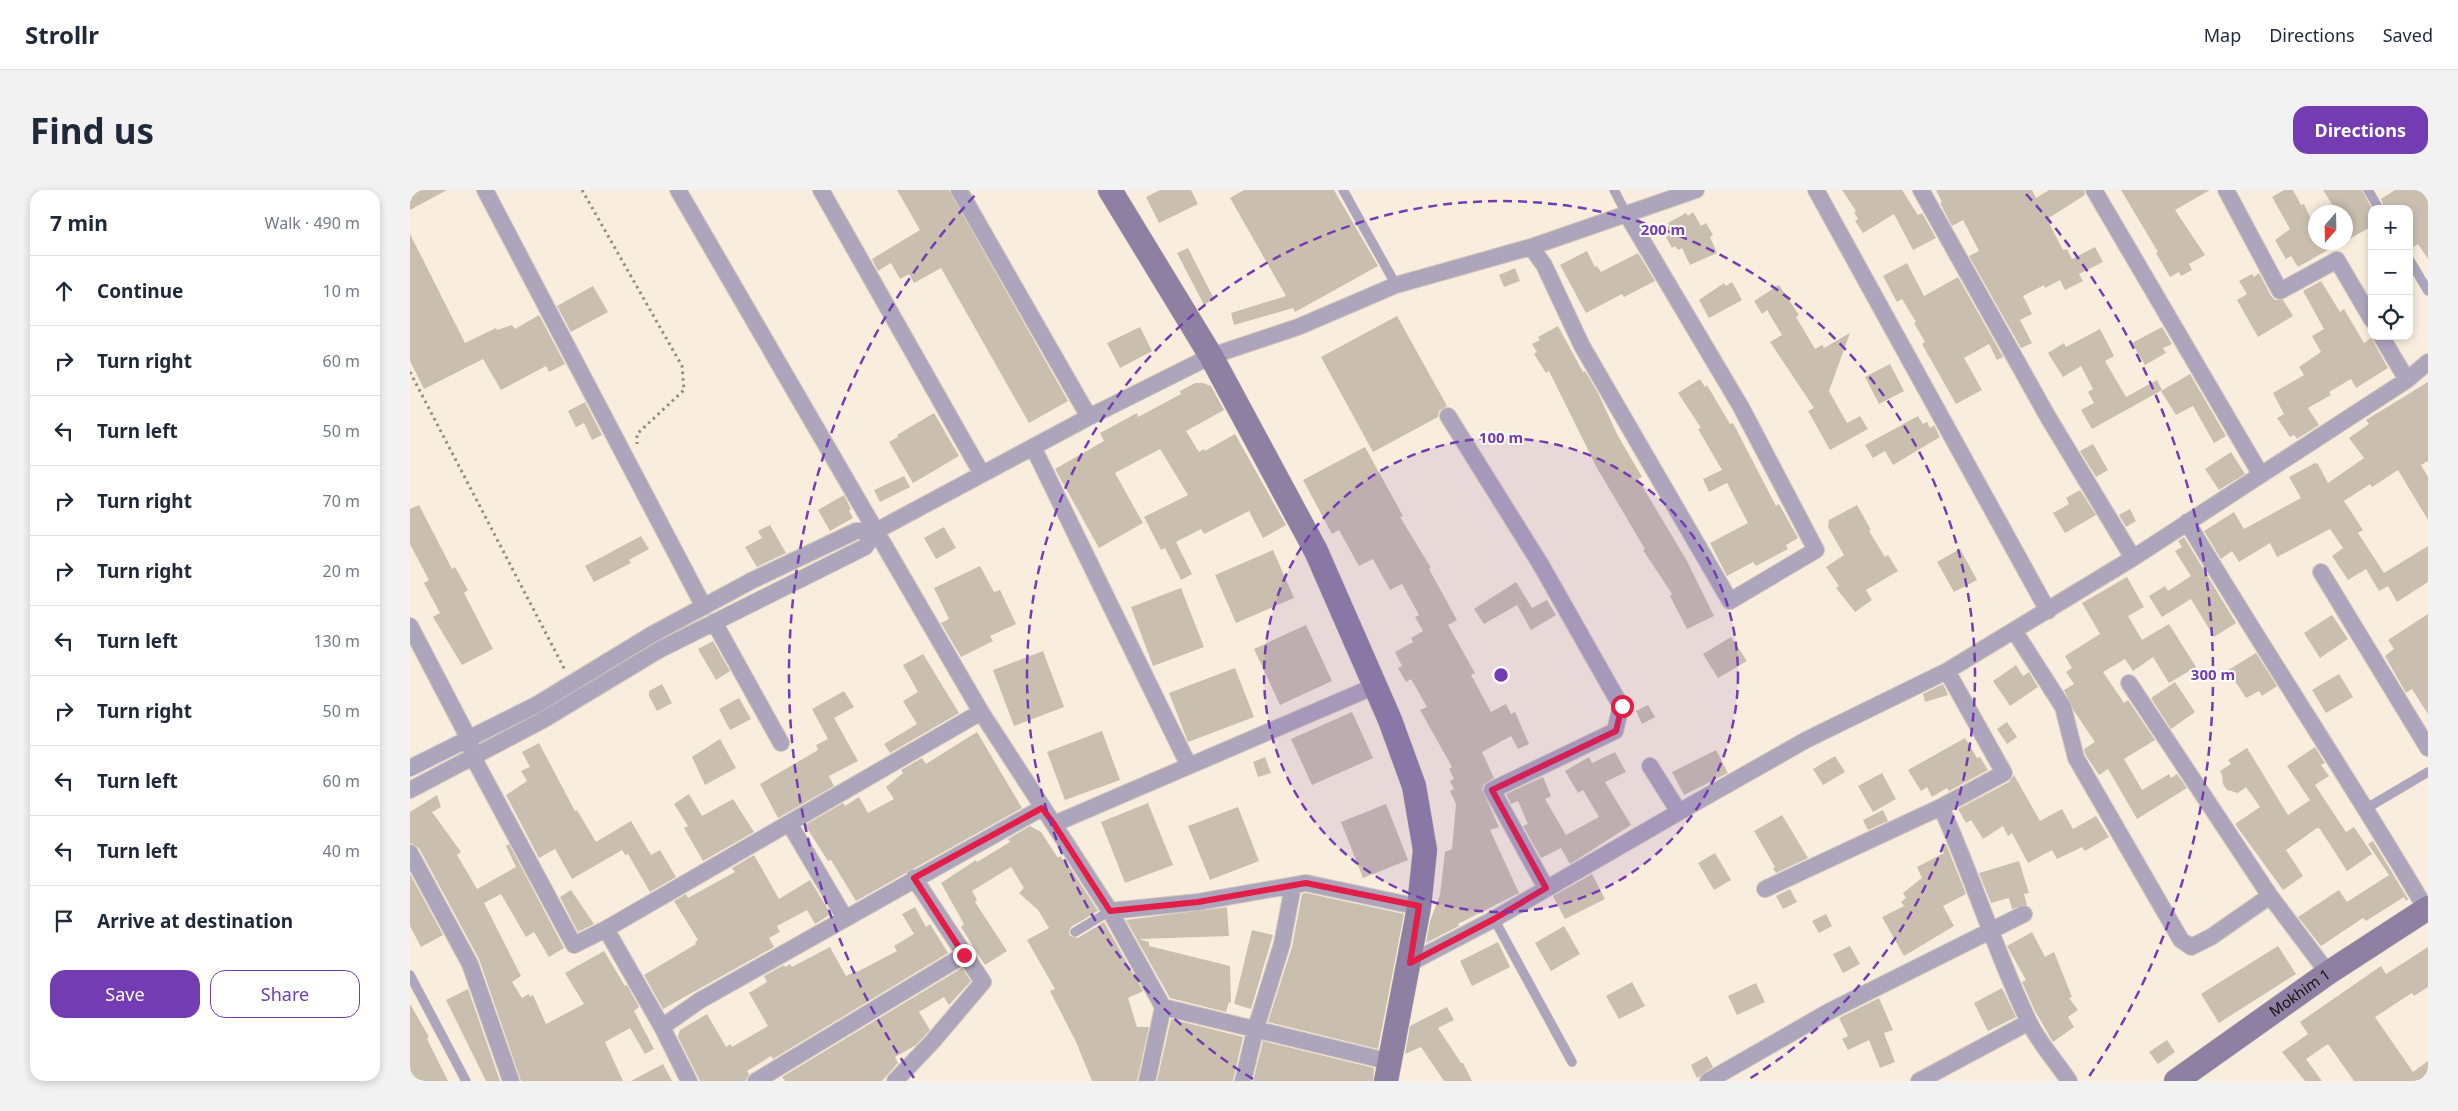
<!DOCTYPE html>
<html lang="en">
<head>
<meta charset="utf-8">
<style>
	body { margin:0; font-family:"Noto Sans",sans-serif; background:#f2f2f3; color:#1f2937 }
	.controls { position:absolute; right:15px; top:15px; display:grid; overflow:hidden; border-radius:10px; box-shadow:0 2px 8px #0003 }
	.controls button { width:45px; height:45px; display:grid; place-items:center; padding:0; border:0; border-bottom:1px solid #e0e1e3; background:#fff; color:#1f2937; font:25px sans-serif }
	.compass { position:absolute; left:1898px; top:15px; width:45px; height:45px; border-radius:50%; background:#fff; box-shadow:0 2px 8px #0003; rotate:200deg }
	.stop { position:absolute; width:15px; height:15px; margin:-11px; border:4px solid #e11d48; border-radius:50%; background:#fff }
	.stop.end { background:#e11d48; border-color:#fff; box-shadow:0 1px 5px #0008 }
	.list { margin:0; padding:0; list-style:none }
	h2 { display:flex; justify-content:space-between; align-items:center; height:65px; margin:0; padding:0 20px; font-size:21px }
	h2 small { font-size:16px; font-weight:400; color:#747a83 }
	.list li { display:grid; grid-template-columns:32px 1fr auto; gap:15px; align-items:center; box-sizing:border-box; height:70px; padding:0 20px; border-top:1px solid #e0e1e3 }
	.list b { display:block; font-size:19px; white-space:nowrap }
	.list em { font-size:16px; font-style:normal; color:#747a83 }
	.actions { display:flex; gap:10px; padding:15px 20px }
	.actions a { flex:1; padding:11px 0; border:1px solid #733cb2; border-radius:15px; text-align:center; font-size:18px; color:#733cb2 }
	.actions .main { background:#733cb2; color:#fff }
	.icon { flex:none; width:28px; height:28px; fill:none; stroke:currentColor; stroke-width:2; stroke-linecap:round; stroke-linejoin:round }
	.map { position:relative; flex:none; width:2018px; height:891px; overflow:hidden; border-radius:15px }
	header { display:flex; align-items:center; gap:30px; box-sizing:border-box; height:70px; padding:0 25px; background:#fff; border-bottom:1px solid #e0e1e3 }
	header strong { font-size:24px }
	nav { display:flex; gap:28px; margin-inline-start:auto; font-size:18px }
	.intro { display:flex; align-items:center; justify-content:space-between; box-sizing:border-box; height:120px; padding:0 30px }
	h1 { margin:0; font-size:35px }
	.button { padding:12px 22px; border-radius:15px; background:#733cb2; color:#fff; font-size:18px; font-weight:700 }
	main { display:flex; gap:30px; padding:0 30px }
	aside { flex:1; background:#fff; border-radius:15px; box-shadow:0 2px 8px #0003 }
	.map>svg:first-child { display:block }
	.building { fill:#cabfaf }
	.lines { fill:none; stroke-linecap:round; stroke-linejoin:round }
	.lane-casing { stroke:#d4cabb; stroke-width:10 }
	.street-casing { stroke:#d4cabb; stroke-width:18 }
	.secondary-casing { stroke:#d4cabb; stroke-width:25 }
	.path { stroke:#938b7f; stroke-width:3; stroke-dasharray:2.5 4; stroke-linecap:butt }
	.lane { stroke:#ada5bc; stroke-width:9 }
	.street { stroke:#ada5bc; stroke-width:16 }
	.secondary { stroke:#8d80a3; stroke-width:24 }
	.route { stroke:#e11d48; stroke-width:6 }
	.ring { fill:none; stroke:#733cb2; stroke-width:2.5; stroke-dasharray:9 6 }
	.labels { text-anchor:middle; stroke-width:4; stroke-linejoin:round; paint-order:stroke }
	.street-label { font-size:15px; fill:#130f09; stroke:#fff }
	.centre { fill:#733cb2; stroke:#fff; stroke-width:2.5 }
	.ring-label { font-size:15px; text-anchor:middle; font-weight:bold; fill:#733cb2; stroke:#fff; stroke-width:4; stroke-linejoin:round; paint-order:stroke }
</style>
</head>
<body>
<header>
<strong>Strollr</strong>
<nav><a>Map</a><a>Directions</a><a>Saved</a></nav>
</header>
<div class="intro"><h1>Find us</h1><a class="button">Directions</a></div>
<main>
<aside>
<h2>7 min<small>Walk · 490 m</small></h2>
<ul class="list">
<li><svg class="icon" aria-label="ahead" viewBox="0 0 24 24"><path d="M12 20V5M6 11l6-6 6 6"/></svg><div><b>Continue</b></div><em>10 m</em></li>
<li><svg class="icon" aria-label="right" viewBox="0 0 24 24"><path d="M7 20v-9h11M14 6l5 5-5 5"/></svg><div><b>Turn right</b></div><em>60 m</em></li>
<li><svg class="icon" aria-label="left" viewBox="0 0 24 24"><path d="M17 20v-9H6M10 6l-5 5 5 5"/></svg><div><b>Turn left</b></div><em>50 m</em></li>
<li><svg class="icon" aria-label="right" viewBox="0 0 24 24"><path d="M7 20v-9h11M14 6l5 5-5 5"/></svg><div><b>Turn right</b></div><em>70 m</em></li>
<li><svg class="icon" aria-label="right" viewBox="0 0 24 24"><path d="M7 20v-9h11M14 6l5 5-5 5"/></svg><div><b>Turn right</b></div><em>20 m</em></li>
<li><svg class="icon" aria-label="left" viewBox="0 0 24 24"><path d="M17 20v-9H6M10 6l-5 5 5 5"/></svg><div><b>Turn left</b></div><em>130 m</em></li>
<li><svg class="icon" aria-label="right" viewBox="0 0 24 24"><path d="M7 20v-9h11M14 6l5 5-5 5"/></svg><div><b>Turn right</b></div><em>50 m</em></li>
<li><svg class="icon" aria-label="left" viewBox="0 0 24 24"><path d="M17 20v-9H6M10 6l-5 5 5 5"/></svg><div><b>Turn left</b></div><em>60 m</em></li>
<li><svg class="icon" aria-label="left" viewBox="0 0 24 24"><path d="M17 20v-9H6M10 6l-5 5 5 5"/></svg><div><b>Turn left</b></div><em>40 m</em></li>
<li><svg class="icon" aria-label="arrive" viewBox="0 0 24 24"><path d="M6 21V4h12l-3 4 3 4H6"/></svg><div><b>Arrive at destination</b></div></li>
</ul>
<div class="actions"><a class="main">Save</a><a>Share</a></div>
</aside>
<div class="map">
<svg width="2018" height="891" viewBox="0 0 2018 891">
	<rect width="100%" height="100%" fill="#f9eedd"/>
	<path class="building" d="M0,0H37L0,20Z
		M487,0H539L658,211L619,233L531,78L504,93L499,84L490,89L481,73L468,81L462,69L510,40Z
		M750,0H781L788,14L749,33L736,7Z
		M834,0H924L968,76L885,122L883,118L824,135L821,123L876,106L820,8Z
		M1432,0H1492L1508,25L1512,23L1526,48L1503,60L1484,24L1453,43L1445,31L1448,29L1444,22L1446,21Z
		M1526,0H1622L1626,8L1639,0H1674L1675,5L1637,29L1653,60L1657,59L1662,69L1685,57L1693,72L1669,84L1673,91L1655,100L1650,90L1635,98L1634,95L1613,106L1622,124L1610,130L1622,153L1611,158L1559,66L1569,61L1553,30L1542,36L1530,13L1532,12Z
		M1711,0H1800L1765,20L1795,65L1779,74L1782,80L1771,86L1769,82L1760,87L1746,63L1748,62Z
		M1874,0H1883L1891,15L1894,14L1906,40V52H1932L1888,77L1881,66L1876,69L1865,50L1880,39L1862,7Z
		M1913,0H1952L1962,19V36L1936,51V22H1927Z
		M1985,0H2018V69L2008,54L1999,60V19H1975L1971,9Z
		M1283,22L1291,36L1296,33L1303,45L1300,47L1307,63L1280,75L1272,58L1268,60L1265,56L1262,58L1256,47L1259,45L1257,41V37L1260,36L1258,33L1276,23L1278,26Z
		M0,44L55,153L86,138L87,140L102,135L105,139L129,125L155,174L139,182L136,176L91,200L73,169L14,199L0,171Z
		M778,58L804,109L794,115L767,63Z
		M1177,61L1185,77L1187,76L1191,82L1228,63L1245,91L1214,107L1212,104L1176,123L1150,75Z
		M1497,73L1514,106L1548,87L1593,167L1587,170L1579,154L1554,168L1572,200L1546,214L1512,154L1515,152L1504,133L1506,132L1492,109L1487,112L1473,86Z
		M1105,78L1110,91L1094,97L1089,85Z
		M1849,83L1861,106L1865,110H1873L1883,126L1848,147L1827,110L1837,104L1829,91L1842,84L1844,87Z
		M1911,91L1930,122L1934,119L1954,153L1961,148L1978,178L1946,198L1941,189L1919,202L1921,205L1898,218L1909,235L1887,249L1884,245L1880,247L1867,228L1874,224L1863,203L1894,185L1889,177L1911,162L1902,146L1914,139L1893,101Z
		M1322,92L1332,110L1299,128L1289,110L1314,93L1316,96Z
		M1369,95L1389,125L1386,127L1405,159L1412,155L1414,158L1440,143L1419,201L1437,233L1450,226L1458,239L1420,260L1398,221L1404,218L1360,152L1372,145L1357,120L1352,124L1344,111Z
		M183,96L198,122L161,142L147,116Z
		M987,126L1037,216L1029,221L1028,227L963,262L911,167Z
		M1148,136L1173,182L1175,181L1188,203L1208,246L1232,287L1228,289L1277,371L1304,426L1277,439L1260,406L1262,404L1233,360L1235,359L1187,278L1139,181L1136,183L1124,164L1127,162L1122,154L1130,150L1128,147Z
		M730,137L742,161L710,178L697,153Z
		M1752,137L1762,154L1753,158L1756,163L1735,175L1722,153Z
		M1690,139L1704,166L1695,171L1716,207L1747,190L1752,200L1682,239L1671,220L1684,213L1678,202L1683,199L1671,176L1653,187L1638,163L1654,153L1656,157Z
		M1480,174L1494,201L1469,214L1455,187Z
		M1780,184L1816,246L1804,253L1783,216L1766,225L1751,201Z
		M1290,189L1295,197L1297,195L1320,234L1323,233L1366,316L1369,314L1388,348L1376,355L1378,359L1346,376L1343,372L1317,386L1300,353L1338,333L1317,293L1299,302L1293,289L1312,280L1288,239L1291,238L1268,203Z
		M2018,192V271L2011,275L2018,287V330L1988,280L1962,297L1960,294L1934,311L1953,340L1948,343L1974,383L2018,356V392L1987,412L1978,396L1969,401L1956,379L1938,390L1922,366L1933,358L1920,339L1867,367L1860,353L1829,372L1822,361L1811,369L1794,341L1824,322L1834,339L1891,308L1879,287L1905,273L1908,274L1918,293L1954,268L1939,248L1959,234L1956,230Z
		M785,193H793L801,196L814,220L776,241L789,262L794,259L795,261L825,244L876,335L853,348L839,321L794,344L791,339L766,352L782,384L771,390L755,358L751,360L734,327L778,305L750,259L705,283L733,333L689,358L645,279L694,251L690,243L727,223L728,227L771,204L770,201Z
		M175,212L192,245L182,250L174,233L166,237L158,221Z
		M524,223L549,266L503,293L479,252L488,247L487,245Z
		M1508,226L1513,234L1517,232L1520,238L1524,235L1530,247L1483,275L1475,261L1463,268L1455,255Z
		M1683,254L1698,280L1686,287L1670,261Z
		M955,257L993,326L990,327L1021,378L1019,379L1047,430L1038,435L1065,483L1061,485L1081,522L1096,514L1101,524L1105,522L1119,554L1108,559L1101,546L1072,562L1084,588L1074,594L1072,599L1089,637L1080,640L1109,703L1048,734L1049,736L1016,753L1020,731L1030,705L1035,662L1042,659L1046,614L1040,601L1044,599L1040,591L1044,589L1039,579L1042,577L1010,520L1017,517L1001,489L996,492L988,478L992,476L985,462L1003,452L1001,448L1013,441L1005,427L1009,425L992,394L980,400L963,369L949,376L929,340L922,344L893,290Z
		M1821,262L1835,284L1809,300L1795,279Z
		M494,286L500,297L470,312L464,300Z
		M1670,300L1686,325L1655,343L1643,323L1659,314L1656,308Z
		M434,305L441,319L439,320L443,328L420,341L408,320Z
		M9,315L42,379L45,377L58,400L54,403L83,459L52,475L23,427L30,423L14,393L19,390L0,354V319Z
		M1447,315L1461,340L1459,341L1475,367L1478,365L1488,381L1456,400L1462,410L1445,422L1426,398L1429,396L1416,377L1434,365L1418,337L1419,330Z
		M1720,319L1726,331L1716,337L1709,325Z
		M360,335L376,363L347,377L335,357L352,348L348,341Z
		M534,337L546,358L526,369L514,348Z
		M231,346L239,359L219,370L221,373L184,392L175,376Z
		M1774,347L1826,433L1804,447L1781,409L1752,427L1739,406L1755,396L1758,401L1781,386L1765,361L1772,357L1768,351Z
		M1550,359L1567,390L1544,402L1527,372Z
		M863,360L884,408L826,433L805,385Z
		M570,376L584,402L590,400L606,434L580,446L583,451L551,467L531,433L539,429L524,398Z
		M1717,387L1734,417L1718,426L1732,450L1759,434L1786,477L1759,493L1743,467L1723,481L1715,469L1693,482L1714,513L1718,510L1745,550L1714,569L1732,600L1759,584L1761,588L1767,584L1777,598L1727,629L1698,579L1689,585L1675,564L1674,559L1685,552L1664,521L1654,500L1664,494L1656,482L1662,478L1655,466L1690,444L1672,413Z
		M1106,392L1122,418L1137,410L1146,425L1121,440L1107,415L1074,434L1064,419Z
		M771,398L794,457L743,476L721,417Z
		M2018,424V524L2002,499L1996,503L1975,466L1984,459L1978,450Z
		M1922,425L1938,449L1910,468L1894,443Z
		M896,435L922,491L870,515L844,459Z
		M1321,447L1337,471L1308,488L1293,464Z
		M303,451L320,481L306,490L288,459Z
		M633,461L654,517L604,536L583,480Z
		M1846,463L1867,496L1852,506L1849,501L1836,508L1818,480Z
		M513,464L549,523L480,563L474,554L507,534L493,511L508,502L493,475Z
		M1606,475L1613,486L1619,482L1628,497L1600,516L1583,491Z
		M825,478L844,527L778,552L759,503Z
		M1929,484L1943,507L1916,523L1902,500Z
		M1765,492L1785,522L1761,539L1741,508Z
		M252,494L262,513L247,521L239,506V501Z
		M1533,494L1538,505L1515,512L1513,504Z
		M434,501L444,517L424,528L448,571L419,586L424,596L368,628L350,594L408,560L406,555L418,549L402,519Z
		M329,508L341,529L320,540L309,519Z
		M1238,515L1245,527L1232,534L1226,521Z
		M942,522L963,568L902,595L881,549Z
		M1597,532L1607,547L1597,554L1587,539Z
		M692,541L710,590L655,610L637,562Z
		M567,542L612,618L446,711L421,670L418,671L395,635L433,613L435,616L449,607L458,623L484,609L476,597L493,583L491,580L512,568L516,574Z
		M1555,548L1567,568L1570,567L1578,580L1539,601L1537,598L1522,607L1517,597L1511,601L1498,580Z
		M310,549L326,578L295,595L282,567Z
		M129,553L165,621L167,620L186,652L221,631L241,665L250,660L266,687L240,702L218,664L215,665L212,660L162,689L145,659L129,668L96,605L117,591L111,581L120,577L112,562Z
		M1905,557L1915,573L1911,575L1919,586L1905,595L1936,642L1944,637L1962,664L1937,681L1910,639L1907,638L1876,660L1893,686L1873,700L1825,634L1850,617L1836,597L1828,603L1817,600L1813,594L1812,585L1810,581L1821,574L1818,570L1837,558L1878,625L1900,610L1877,576Z
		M1306,560L1318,583L1274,605L1262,582Z
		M1205,562L1216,582L1195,592L1221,635L1160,674L1151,658L1131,668L1113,636L1118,634L1108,611L1101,614L1096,604L1133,587L1141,606L1135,609L1156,645L1189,627L1173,600L1168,603L1155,581L1179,567L1182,573Z
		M1425,566L1435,582L1413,595L1403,579Z
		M855,567L861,583L848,587L843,572Z
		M1472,583L1486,609L1463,622L1448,596Z
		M1604,585L1630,631L1652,619L1663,639L1686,626L1699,647L1675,661L1672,657L1647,669L1642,660L1618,673L1602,643L1598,646L1593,636L1573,649L1561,630L1556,633L1548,619L1599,592Z
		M279,604L292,626L323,609L344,642L293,671L274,638L278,636L264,614Z
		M27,605L31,617L22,622L51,662L47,665L67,699L106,677L96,656L99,654L154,758L139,767L124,742L116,747L91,704L74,713L111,786L102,792L112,808L119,804L120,807L123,805L136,834L174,814L155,783L194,761L215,796L217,795L229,817L224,821L244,859L235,864L220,838L195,852L213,891H111L69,769L9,658L0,653V622Z
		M738,613L763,675L715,693L691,632Z
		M976,614L998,670L953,688L931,632Z
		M828,617L849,671L800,690L778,636Z
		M1473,620L1478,631L1458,640L1453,630Z
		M1372,625L1398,668L1366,683L1363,678L1365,677L1344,641Z
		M620,636L631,642L648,668L650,666L661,679L688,721L661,737L659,742L660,746L668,748L694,732L733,801L718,808L727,837H739L727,891H682L666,852L640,801L645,799L617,750L639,738L628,720L609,703L614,698L601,677L562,701L567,710L565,712L597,761L575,775L551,737L554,734L531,693L566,670L567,672L600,652L598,649Z
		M1963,651L1998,709L1996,711L1994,707L1956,731L1953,728L1911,756L1888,727L1929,700L1937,712L1979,685L1958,654Z
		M1536,654L1556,704L1533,716L1544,736L1494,766L1472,727L1494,716L1491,712L1496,708L1493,703L1512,688L1507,677L1534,663L1530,657Z
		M1305,663L1321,690L1304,700L1288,673Z
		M344,665L369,709L400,690L421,724L405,734L397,720L367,736L370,742L359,748L364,757L253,819L234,785L286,754L285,752L288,750L264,711L276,704L278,708L325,682L322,678Z
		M1609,671L1619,703L1614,704L1617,715L1602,719L1599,708L1581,713L1569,683Z
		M0,684L33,745L11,757L0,736Z
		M1182,684L1195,709L1155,729L1143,706Z
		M1380,699L1387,712L1373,719L1366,706Z
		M161,700L184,734L168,742L150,707Z
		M896,703L994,724L968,859L858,832L882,757L892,704Z
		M505,717L516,737L520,734L538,763L363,869L361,866L337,881L339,884L336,891H290L268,847L270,840L297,824L316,857L320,854L322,857L358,836L339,803L357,792L354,786L374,775L375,777L380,774L382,777L420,757L436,786L446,781L447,782L487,761L484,756L504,744L492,724Z
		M817,717L819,746L729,749L739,752V756L820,776L821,813L819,812L816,822L760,808L716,730Z
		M1416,724L1422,736L1409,743L1402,731Z
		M1154,736L1170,764L1141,781L1125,753Z
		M842,740L863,745L841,819L824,814Z
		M1622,742L1635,767L1644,762L1662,807L1659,808L1668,820L1658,827L1664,837L1643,852L1625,821L1612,792L1616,790L1597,756Z
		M1088,752L1100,777L1062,796L1050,771Z
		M1440,756L1450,774L1433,783L1423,764Z
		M1868,756L1886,784L1809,833L1791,804Z
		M2018,757V797L2004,806L2002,803L1965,827L2003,882L2018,871V891H1944L1918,854L1896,869L1912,891H1895L1872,862L1898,844L1890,832L1971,776L1976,784Z
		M552,778L561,791L539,815L534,807L509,822L520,840L506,855L485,867L488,873L472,891H375L372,887Z
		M1222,792L1235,816L1209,829L1196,806Z
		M1346,793L1355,812L1327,825L1318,806Z
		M1592,798L1606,827L1578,841L1564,813Z
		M58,799L90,891H76L36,810Z
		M1469,808L1483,840L1474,843L1485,872L1470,878L1459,850L1438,860L1432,849L1438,846L1429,828Z
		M0,814L19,847L17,849L38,891H4L0,884Z
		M1037,817L1044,830L1028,838L1051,873H1053L1062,891H1034L1011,857L995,864L1000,836Z
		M761,829L833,847L823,891H747Z
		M1757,850L1765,862L1748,874L1739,862Z
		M853,851L964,878L963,891H843Z
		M1297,866L1303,877L1287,888L1281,875Z
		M253,874L262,891H221Z"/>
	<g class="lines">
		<defs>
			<path id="lane" d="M933,0L986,95
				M1204,0L1216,23
				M1958,0L1969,19
				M1999,69L2018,101
				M1957,618L2018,582
				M1084,729L1162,872
				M665,742L700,721
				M0,785L56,891"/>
			<path id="street" d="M75,0L294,417
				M268,0L571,522L700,721L753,817L981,872
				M411,0L572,284
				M549,0L679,227
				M1406,0L1638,421
				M1511,0L1638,227L1723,368
				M1684,0L1851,285
				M1816,0L1870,101L1927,70L1962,130
				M1121,57L1134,75L1172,156L1320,411L1406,360L1331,217L1216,23
				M1971,146L1997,190
				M1038,226L1131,375L1211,516L1205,541L1082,600L1136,698
				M623,257L779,576
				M1777,332C1855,463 1939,588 2016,719
				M1911,382L2018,558
				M304,432L371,553
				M0,436L59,549L63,567L164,755L196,739L571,522
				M1605,442L1653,517L1666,568L1771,750L1781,757L1801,747L1860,706
				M1719,493L1860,706L1918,783
				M0,578L126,515L241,445L341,391L446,341H466
				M0,600L133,530L249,460L455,357L466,341L679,227L801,166L888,137L986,95L1121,57L1286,0
				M1269,622L1396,550L1537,481
				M379,633L435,728
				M644,634L965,496
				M0,663L60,774L101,891
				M1355,699L1531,617
				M700,721L788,712L896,693L1009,717
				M196,739L252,837L279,891
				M1000,773L1084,729L1269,622L1240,576
				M252,837L289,811L632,618
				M346,891L554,765
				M485,891L523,851L573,792L504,688
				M737,891L753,817
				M833,891L845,841L872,754L883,696
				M1298,891L1420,821L1614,724
				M1509,891L1619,832
				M1659,891C1646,871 1628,852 1618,830C1585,761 1563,687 1531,617L1594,583L1537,481L1723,368L1997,190L2018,172"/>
			<g id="secondary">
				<path d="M700,0L801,166L906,361L980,530L1004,596L1015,660L1009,717L976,891"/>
				<path id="s1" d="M1766,891L1918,783L2018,718"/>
			</g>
		</defs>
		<use href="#lane" class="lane-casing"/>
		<use href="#street" class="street-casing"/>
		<use href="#secondary" class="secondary-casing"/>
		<path class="path" d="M172,0L272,176L274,200L227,244V254
			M0,182L155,480"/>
		<use href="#lane" class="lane"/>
		<use href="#street" class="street"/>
		<use href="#secondary" class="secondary"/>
	</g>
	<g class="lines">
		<path class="route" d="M554,765L504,688L632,618L644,634L700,721L788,712L896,693L1009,716L1000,773L1084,729L1136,698L1082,600L1206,541L1212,516"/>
	</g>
	<circle cx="1091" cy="485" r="237" fill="#733cb2" fill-opacity=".12"/>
	<g class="ring">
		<circle cx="1091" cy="485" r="237"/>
		<path d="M843 889A474 474 0 1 1 1339 889"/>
		<path d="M504 888A712 712 0 0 1 566 4M1616 4A712 712 0 0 1 1678 888"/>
	</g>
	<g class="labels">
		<g class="street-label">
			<text dy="5" stroke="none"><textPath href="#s1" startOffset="152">Mokhim 1</textPath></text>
		</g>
	</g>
	<circle cx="1091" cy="485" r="8" class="centre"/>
	<g class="ring-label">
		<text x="1253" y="45">200 m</text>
		<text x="1091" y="253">100 m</text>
		<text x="1803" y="490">300 m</text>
	</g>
</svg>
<div class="controls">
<button>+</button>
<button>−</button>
<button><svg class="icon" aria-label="locate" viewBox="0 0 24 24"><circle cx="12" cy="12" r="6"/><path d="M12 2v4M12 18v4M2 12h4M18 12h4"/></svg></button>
</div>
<svg class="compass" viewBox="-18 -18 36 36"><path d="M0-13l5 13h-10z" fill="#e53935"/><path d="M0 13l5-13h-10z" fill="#747a83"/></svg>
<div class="stop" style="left:1212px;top:516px"></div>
<div class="stop end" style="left:554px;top:765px"></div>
</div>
</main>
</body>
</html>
